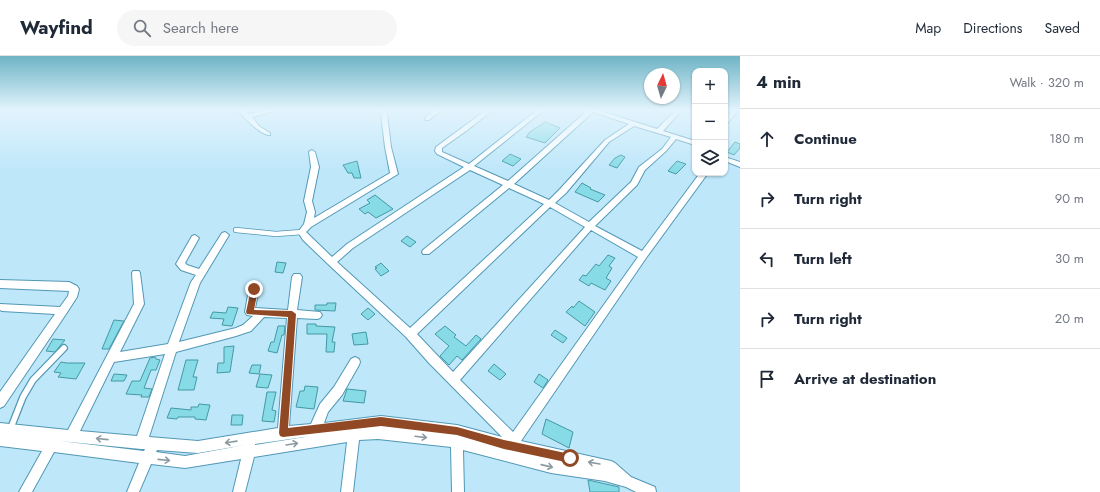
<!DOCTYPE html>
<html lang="en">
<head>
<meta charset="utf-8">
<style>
	body { margin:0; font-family:Jost,sans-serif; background:#f6f6f7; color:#1f2937 }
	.controls { position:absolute; right:12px; top:12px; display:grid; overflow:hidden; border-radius:8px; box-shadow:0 1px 3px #0004 }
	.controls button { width:36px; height:36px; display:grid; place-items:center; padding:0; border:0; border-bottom:1px solid #e0e1e3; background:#fff; color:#1f2937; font:20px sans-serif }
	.compass { position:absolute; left:644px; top:12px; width:36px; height:36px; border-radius:50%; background:#fff; box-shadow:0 1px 3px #0004; rotate:5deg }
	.stop { position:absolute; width:12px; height:12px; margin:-9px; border:3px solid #904924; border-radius:50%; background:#fff }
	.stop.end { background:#904924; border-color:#fff; box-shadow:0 1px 4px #0008 }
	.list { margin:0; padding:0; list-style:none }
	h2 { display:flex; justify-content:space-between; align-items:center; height:52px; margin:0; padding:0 16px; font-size:17px }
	h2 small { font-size:13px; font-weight:400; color:#747a83 }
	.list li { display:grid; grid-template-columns:26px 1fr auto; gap:12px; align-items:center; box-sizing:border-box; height:60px; padding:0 16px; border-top:1px solid #e0e1e3 }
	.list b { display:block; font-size:15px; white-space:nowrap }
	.list em { font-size:13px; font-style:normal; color:#747a83 }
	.icon { flex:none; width:22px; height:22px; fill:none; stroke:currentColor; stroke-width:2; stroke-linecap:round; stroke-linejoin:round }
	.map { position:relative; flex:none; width:740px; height:436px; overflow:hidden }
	header { display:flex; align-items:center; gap:24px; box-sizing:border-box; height:56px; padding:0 20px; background:#fff; border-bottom:1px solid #e0e1e3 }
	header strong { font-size:19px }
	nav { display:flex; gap:22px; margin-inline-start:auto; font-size:14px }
	.search { width:280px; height:36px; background:#f6f6f7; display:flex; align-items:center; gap:10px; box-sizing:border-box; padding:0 14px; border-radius:22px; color:#747a83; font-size:15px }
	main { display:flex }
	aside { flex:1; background:#fff }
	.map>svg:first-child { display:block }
	.building { fill:#86dbe6; stroke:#4399a4 }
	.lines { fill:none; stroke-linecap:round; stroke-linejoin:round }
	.service-far1-casing { stroke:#5198b5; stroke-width:6 }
	.service-casing { stroke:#5198b5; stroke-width:8 }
	.minor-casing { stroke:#5198b5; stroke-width:2 }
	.service-far1 { stroke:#fff; stroke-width:4.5 }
	.service { stroke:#fff; stroke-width:5.5 }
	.minor { fill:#fff; fill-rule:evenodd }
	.oneway { stroke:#8c9ba1 }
	.route { fill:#904924 }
</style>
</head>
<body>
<header>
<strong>Wayfind</strong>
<div class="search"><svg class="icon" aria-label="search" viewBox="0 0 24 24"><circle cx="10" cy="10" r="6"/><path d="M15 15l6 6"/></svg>Search here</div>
<nav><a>Map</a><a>Directions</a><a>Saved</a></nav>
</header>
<main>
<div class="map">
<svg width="740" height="436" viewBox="0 0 740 436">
	<rect width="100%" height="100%" fill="#bee7fa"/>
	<path class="building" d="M545,66L560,72L545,87L526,81L530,76Z
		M735,86L740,88V92L734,99L727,96Z
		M510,98L521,103L513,110L502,105Z
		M621,99L625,101L617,112L609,109L615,102Z
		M357,105L361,122H354L352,117H348L343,109Z
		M677,105L686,108L676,118L668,115Z
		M582,127L591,132L590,133L605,139L598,146L575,136Z
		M375,139L393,153L376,162L368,156L365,158L359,153L370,147L367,144Z
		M407,180L416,186L410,191L401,185Z
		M608,199L615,202L609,210L612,212L606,222L611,225L605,234L591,227L589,230L579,224L583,219L586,220L596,208L599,210Z
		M277,206L286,207L283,217L275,216Z
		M381,207L389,215L381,220L375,213L377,212L375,211Z
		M579,245L595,256L585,270L566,256L572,250L573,252Z
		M327,247H336L335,255L315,254V249H327Z
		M228,251L238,252L232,270L222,269L224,263L210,262L213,256L226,257Z
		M368,252L375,258L368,264L361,258Z
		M114,264L124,265L109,293H102Z
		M307,268H316V270L335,271L332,286H335L334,296H326L327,278H307Z
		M278,270H285L284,279H282L277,297L268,295L271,286H274Z
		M445,270L456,279L454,281L466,290L476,279L481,283L462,304L457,300L449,309L440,300L449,290L435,278Z
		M555,274L567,282L563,287L551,279Z
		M366,276L368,288L354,289L352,278Z
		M53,283L65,284L55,296L46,295Z
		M234,290L230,316L217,317L218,307H224V291Z
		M155,301L156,303L160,304L156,314H151L144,332L152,333L149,341H141L142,339L126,338L132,325H140L150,302Z
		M186,304H198L193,321H197L194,334H178Z
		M61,306L67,307H85L76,323L58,321L61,317L54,316Z
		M494,308L506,318L500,324L488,315Z
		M252,309H261L259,318L249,317Z
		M114,318L127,319L124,325H111Z
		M260,318L272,319L268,332L256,331Z
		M539,318L548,324L543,332L534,326Z
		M305,330L318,331L314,353L296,351L300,335H304Z
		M347,333L366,335L364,347L343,345Z
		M267,336H276L272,354L276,355L274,366L262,365Z
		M199,348L210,349L206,364L195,363V361H178L177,363L167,362L171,352L191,354V351H198Z
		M232,359H243L242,369H231Z
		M546,363L573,376L569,392L542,378Z
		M588,424L619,431V436H590Z"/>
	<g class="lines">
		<defs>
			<path id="service-far1" d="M236,174L276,178L302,176"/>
			<path id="service" d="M10,374L23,341L33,324L64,292"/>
			<path id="minor" d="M237,54H244L249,58L266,54H278L252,61L259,70L270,77V79C261,80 244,61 237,54Z
				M378,54H384L387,58L391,91L398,118L311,171L306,176L332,201L347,188L464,111L437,98L435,95L436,91L486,54H493L466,75L442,92V96L469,108L537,54H544L474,110L508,125L588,54H598L657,73L676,54H682L663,75L695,85V89L676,83L666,95L645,114L637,129L595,170L642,195L700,117H708L646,202L521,385L611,405L615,407L631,421L655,431L656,436H636L626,431L605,425L551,417L463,394L464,436H452L451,391L378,383L359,384L353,436H341L347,386L254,401L245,436H233L241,403L185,412L151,408L139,436H127L139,407L54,396L32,436H19L42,395L0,390V367L68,374L134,248L132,217L133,215H139L140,217L144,248L120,296L168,288L191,226L196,219L181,214L176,208L192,180L195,179L199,182L185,207L187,209L199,213L222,177L225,176L229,179L200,227L179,286L236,272L243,269L253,260L247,259L245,256L249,233L251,230H257L259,233L255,252L288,254L292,221L294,218H300L302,221L297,254L320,256L322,259L320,262L317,263L297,262L289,370L311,368L320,348L334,331L351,303L355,301L359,303L360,306L359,309L342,339L328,356L324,367L381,360L457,369L502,381L429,307L406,281L328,208L303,184L298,176L304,168L307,156L304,145L311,111L309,96L310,95L312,94L315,96L319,111L312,145L315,156L314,162L390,117L385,91L381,58ZM593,56L629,68L605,84L560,133L549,144L514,128ZM634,70L671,81L662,93L639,111L631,126L589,166L555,147L566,137L609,86ZM470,114L503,129L423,194L422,196L423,198H429L509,132L544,148L410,272L337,206L353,192ZM550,151L585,171L453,316L417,278ZM591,174L638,201L513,376L460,324ZM264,261L287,262L278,372L198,385L149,381L176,296L236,280L251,275ZM165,298L137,380L80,375L114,306ZM311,380L255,389V388ZM60,385L141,393H145L144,395ZM245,389L185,400L156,396L157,394L198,397Z
				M434,54H441L429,64H425V62Z
				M732,54H738L727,68L725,69V63Z
				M725,101L740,106V111L725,105Z
				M0,224L69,226L77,230L79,233L77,241L66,258L4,350L0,352V336L55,258L2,255L0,254V248L60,251L68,240L69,235L0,232Z"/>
		</defs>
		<use href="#service-far1" class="service-far1-casing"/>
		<use href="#service" class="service-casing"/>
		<use href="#minor" class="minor-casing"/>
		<use href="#service-far1" class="service-far1"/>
		<use href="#service" class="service"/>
		<use href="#minor" class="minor"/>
	</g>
	<defs><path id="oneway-shaft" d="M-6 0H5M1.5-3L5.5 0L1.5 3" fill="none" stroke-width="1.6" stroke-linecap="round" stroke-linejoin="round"/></defs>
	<g class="oneway">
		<use href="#oneway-shaft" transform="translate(421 381) rotate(7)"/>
		<use href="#oneway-shaft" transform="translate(102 383) rotate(-174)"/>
		<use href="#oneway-shaft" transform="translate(231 386) rotate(172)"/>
		<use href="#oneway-shaft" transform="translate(292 388) rotate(-9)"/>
		<use href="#oneway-shaft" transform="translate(164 404) rotate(6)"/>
		<use href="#oneway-shaft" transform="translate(594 407) rotate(-170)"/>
		<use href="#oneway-shaft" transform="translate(547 410) rotate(13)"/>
	</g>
	<linearGradient id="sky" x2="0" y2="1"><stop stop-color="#6eb4c5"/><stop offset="0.47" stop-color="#e2f4fd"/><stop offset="1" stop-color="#e2f4fd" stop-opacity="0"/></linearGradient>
	<rect width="740" height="115" fill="url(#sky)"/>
	<path class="route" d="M254,230L258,233L254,254L292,255L296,258L288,372L381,361L457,371L504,384L570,398L573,399L575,402L573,406L570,407L504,393L457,379L381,370L283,381L280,380L279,377L288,261L247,258L246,256L251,233Z"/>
</svg>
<div class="controls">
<button>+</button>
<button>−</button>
<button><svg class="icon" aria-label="layers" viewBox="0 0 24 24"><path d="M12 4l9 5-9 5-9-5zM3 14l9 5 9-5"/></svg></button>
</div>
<svg class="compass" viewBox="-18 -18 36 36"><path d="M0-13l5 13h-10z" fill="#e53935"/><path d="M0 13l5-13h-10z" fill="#747a83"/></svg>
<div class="stop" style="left:570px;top:402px"></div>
<div class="stop end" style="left:254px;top:233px"></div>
</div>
<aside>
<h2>4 min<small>Walk · 320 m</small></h2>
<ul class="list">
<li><svg class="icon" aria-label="ahead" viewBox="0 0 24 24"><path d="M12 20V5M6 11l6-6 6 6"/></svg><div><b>Continue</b></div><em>180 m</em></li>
<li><svg class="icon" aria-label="right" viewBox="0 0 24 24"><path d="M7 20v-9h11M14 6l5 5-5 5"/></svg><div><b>Turn right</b></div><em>90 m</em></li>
<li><svg class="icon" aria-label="left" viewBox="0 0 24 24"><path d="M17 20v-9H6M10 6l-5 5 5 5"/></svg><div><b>Turn left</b></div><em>30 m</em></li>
<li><svg class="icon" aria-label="right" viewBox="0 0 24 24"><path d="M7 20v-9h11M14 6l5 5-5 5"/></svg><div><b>Turn right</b></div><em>20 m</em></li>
<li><svg class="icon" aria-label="arrive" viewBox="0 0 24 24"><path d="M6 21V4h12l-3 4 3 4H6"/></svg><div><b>Arrive at destination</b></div></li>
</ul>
</aside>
</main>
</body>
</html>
